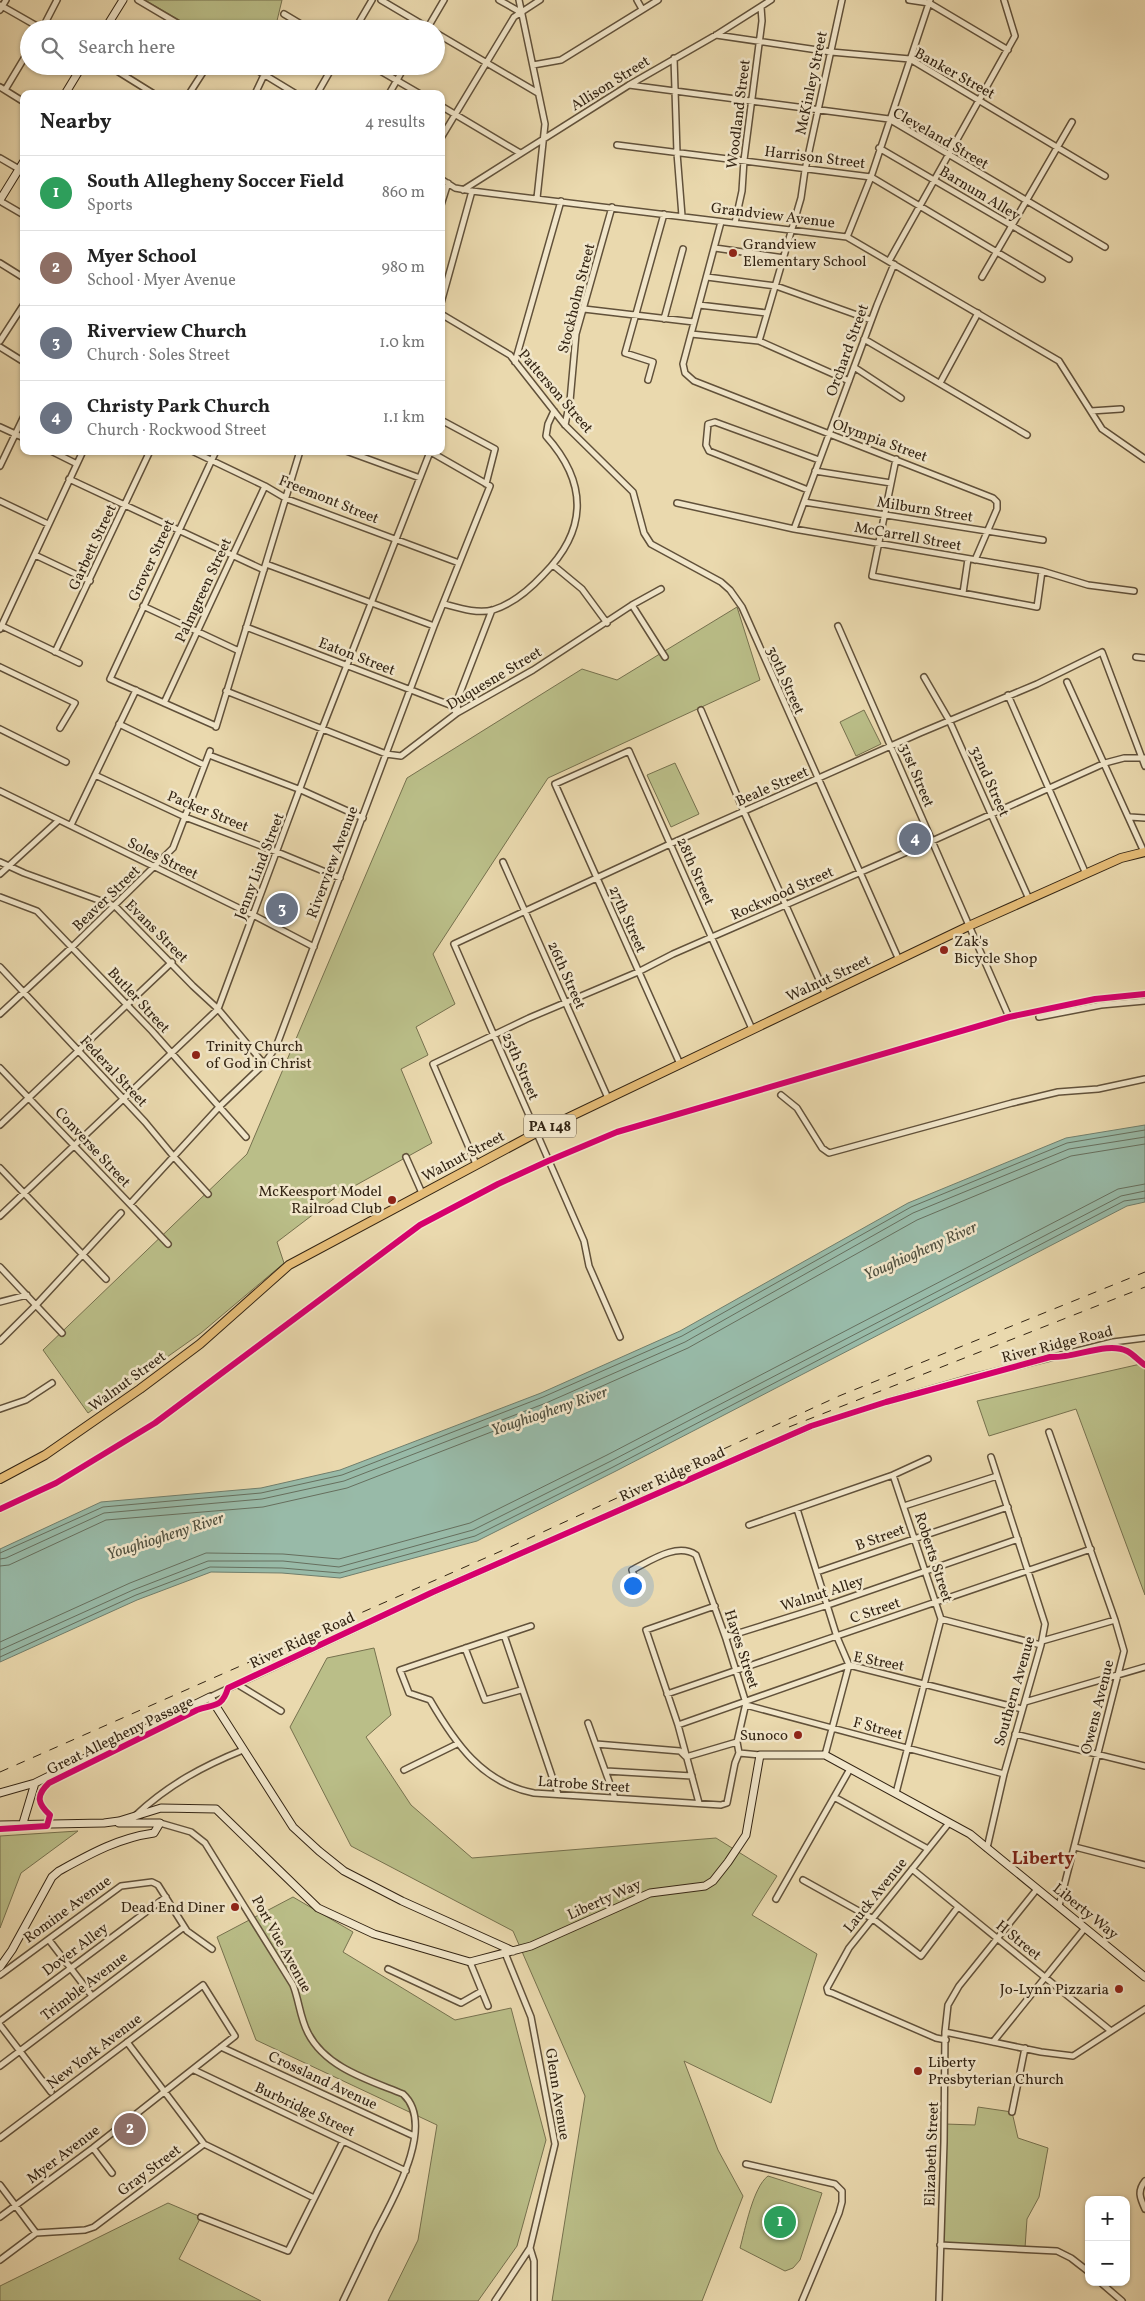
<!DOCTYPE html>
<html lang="en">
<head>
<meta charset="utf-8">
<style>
	body { margin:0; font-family:Vollkorn,serif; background:#f6f6f6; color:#222 }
	.controls { position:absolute; right:15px; bottom:15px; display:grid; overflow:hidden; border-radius:10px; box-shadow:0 1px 4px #0004 }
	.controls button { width:45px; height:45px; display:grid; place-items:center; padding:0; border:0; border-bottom:1px solid #e0e0e0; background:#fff; color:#222; font:25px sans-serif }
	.you { position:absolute; left:632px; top:1585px; width:18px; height:18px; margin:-12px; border:4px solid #fff; border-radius:50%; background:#1a73e8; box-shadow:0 0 0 8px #1a73e833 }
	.badge { display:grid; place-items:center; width:32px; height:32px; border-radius:50%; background:#1a73e8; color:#fff; font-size:16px; font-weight:700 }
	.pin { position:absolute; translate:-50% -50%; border:2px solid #fff; box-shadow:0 1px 5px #0006 }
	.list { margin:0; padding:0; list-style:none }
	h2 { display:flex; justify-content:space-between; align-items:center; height:65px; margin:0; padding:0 20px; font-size:21px }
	h2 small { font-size:16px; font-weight:400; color:#767676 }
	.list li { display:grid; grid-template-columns:32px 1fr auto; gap:15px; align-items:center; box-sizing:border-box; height:75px; padding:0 20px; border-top:1px solid #e0e0e0 }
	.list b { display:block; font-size:19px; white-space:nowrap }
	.list p { margin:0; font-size:16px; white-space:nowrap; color:#767676 }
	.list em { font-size:16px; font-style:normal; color:#767676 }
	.icon { flex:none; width:28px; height:28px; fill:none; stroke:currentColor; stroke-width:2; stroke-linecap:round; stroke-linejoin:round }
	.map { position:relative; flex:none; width:1145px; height:2301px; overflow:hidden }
	.search { position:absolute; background:#fff; box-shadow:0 1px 4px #0004; left:20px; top:20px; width:425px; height:55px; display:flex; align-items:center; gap:12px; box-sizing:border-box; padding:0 18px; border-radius:28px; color:#767676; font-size:19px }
	.panel { position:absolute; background:#fff; box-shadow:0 1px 4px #0004; left:20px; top:90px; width:425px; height:365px; border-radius:10px }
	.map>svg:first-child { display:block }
	.green { fill:#babe88; stroke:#76714e }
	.water { fill:#98baa8; stroke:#707e6c }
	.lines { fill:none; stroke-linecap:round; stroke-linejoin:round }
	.shore { stroke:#666f5e; stroke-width:1 }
	.street-casing { stroke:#61513a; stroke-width:8 }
	.secondary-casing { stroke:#332413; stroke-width:9 }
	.primary-casing { stroke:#332413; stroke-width:10 }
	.street { stroke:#f1e6ca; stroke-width:5 }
	.secondary { stroke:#f1e6ca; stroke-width:7 }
	.primary { stroke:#e5bc77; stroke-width:8 }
	.rail { stroke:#332413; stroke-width:1; stroke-dasharray:9 9; stroke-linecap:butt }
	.cycleway-casing { stroke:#f1e6ca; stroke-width:9 }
	.cycleway { stroke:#d6006c; stroke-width:6 }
	.poi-dot { fill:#8f2418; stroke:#f1e6ca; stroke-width:2 }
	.labels { text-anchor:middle; stroke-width:5; stroke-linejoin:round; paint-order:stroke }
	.shield { fill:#f1e6ca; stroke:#6c5e4a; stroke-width:1 }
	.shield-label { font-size:14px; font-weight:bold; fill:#332413 }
	.street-label { font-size:15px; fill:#332413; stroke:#f1e6ca }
	.poi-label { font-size:15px; fill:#332413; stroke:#f1e6ca; text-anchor:start }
	.water-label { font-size:16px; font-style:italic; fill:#515140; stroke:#f1e6ca }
	.quarter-label { font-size:18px; font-weight:bold; fill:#7a1f14; stroke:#f1e6ca }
</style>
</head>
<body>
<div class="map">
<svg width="1145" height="2301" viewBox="0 0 1145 2301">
	<rect width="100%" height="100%" fill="#ead9ae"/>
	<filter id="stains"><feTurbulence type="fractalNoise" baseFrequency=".004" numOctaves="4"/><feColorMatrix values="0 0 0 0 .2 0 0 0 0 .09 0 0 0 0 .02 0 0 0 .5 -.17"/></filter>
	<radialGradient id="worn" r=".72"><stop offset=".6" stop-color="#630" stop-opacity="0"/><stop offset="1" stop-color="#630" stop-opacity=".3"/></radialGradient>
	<path class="green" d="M145,0H282L275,29H195Z
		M737,607L760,680L548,778L433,954L455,1004L416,1027L428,1055L401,1069L432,1143L340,1194L277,1242L284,1263L201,1333L88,1413L43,1350L247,1154L407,778L582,669L617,680Z
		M864,710L881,744L856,756L840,722Z
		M675,763L699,814L671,827L647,775Z
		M1145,1363V1595L1076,1409L989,1436L977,1401Z
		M374,1648L391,1715L366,1737L411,1805L472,1858L716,1838L777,1876L752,1915L817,1954L771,2103L684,2061L718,2150L743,2196L702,2301H552L585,2096L513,1931L351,1846L290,1727L327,1658Z
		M78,1831L21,1873L0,1928V1836Z
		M293,1897L353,1932L343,1952L455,2020L511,2008L546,2140L517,2246L478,2301H388L418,2240L437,2125L256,2040L217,1937Z
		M978,2107L1012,2112L1018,2138L1048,2148L1039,2197L1027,2219L1025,2248L940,2245L945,2124L975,2125Z
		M768,2176L822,2193L800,2260L793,2268L785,2271L740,2248C745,2230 753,2187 768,2176Z
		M168,2203L201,2217L179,2259L261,2301H0V2286Z"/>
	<path class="water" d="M1145,1125V1202L1127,1206L616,1471L477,1541L340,1578L282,1573L211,1572L137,1600L0,1662V1549L101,1502L261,1488L340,1470L541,1393L680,1331L908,1203L1066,1138Z"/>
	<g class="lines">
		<path class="shore" d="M0,1553L103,1507L261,1493L342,1475L543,1397L682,1336L911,1207L1067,1143L1145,1130
			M0,1559L6,1558L104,1513L262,1499L344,1481L546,1403L685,1342L913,1213L1069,1149L1145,1137
			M0,1566L9,1565L106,1520L263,1507L347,1488L548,1410L688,1348L917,1220L1071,1156L1145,1144
			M0,1642L130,1583L206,1553L283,1554L339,1559L470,1523L607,1455L1118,1189L1145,1184
			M0,1650L133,1590L208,1561H283L339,1567L473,1530L611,1461L1121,1196L1145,1191
			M0,1657L136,1595L210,1567L282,1568L340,1573L475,1536L613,1467L1124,1201L1145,1198"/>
		<defs>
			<path id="street" d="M138,0L187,29
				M381,0L430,29
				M499,0L522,13
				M519,0L545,124L537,198
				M637,0L642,9
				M909,0L929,3L1008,50
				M0,5L42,29
				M0,10L6,0
				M284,14L309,29
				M42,29L57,0
				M355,29L372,0
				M427,29L444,0
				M436,33L538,93
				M716,35L831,52L910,59L1105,176
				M674,58L677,153L682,216
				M533,65L561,60L658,0
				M109,66L154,94
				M250,66L296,94
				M372,66L420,94
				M629,85L889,119L1105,247
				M0,87L24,102
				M5,90L29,50
				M189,94L207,66
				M255,94L264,75
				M317,94L333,66
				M389,94L405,66
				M441,106L520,153
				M441,138L514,17L540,0
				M617,145L871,177L1042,279
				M879,148L1069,259
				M0,158L19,169
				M441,179L455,188L472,191L847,237L1059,361L1102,429L1145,459
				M463,190L629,85L716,35L771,0
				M0,201L24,215
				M441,205L448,183
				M721,222L683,364L685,373L694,381L993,498L997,502V509L975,560
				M735,223L742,191L744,160L762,21L761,7
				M847,237L871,177L930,0
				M715,248L784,258
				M889,261L1015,36L1004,0
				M0,263L24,278
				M707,277L776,286L871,320
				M982,277L1072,122
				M441,303L472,191
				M699,305L767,313
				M584,309L694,322
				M441,314L510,355L565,425L633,492L644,533L651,544L721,582L730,590L742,607L899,960
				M664,319L683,249
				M691,334L759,341L849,381
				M864,339L1027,435
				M0,341L24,304
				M759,341L801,198L805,170L842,0
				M0,347L24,362
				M515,362L561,201
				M854,367L901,398
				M648,380L653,362L625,353L664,214
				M940,383L978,313
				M1091,411L1121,409
				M441,420L495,449L486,484
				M565,425L570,401L576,334L612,207
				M0,427L24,438
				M51,451L77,464
				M192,451L265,486L287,499L459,563
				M216,451L110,679L216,726
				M346,451L420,478
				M896,459L872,576L1037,607L1042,571
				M0,466L24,416
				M815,471L891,483
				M69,479L264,570
				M808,490L709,451L706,445L708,424L715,422L819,460
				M0,501L48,524
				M804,502L1043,540
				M677,503L794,529L1042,571L1088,585L1134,591
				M794,529L877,305L894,264
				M35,555L90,581
				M266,564L434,626
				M553,565L582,589L607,623
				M963,593L968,559
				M444,604C459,608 477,614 493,610C512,604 530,589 543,575C588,530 588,483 546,436L548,424L554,411
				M632,605L665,657
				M143,606L239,651
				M2,626L79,663
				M838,626L1009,1017
				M246,627L411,690L450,705L457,713
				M0,629L83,451
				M55,652L150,451
				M1136,657L1145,658
				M0,667L75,703L60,728
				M924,677L949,720L1029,899
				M1067,682L1144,852
				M226,691L386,754L401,756L457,713L533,670L632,605L661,589
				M1008,695L1086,874
				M164,703L265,486
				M701,710L744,812L826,995
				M457,713L458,698L492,610
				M119,724L204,765
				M216,727L300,451
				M0,729L66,762
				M209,755L301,790L363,818
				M95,775L185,817L277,852L340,878
				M0,791L253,915L314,947
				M1130,817L1145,818
				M71,825L136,690
				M0,862L24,873L115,906L193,986L218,1009L264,1064
				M503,862L608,1098
				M0,874L59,820
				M0,897L37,911L152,1031L246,1137
				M0,967L145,1122L174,1157L208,1194
				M0,1014L72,947L173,848L210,751
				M1039,1017L1101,1005L1145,1001
				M680,1064L555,784L629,751L752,1029
				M0,1068L168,1244
				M781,1095L797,1108L822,1148L829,1153L1012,1103L1058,1092L1098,1089L1145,1079
				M0,1125L172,962
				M406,1157L422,1193
				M476,1164L433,1064L529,1018L638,972L673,954L932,841L1105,763L1124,758H1145
				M0,1168L106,1279
				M130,1204L220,1106L264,1064L276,1047L434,626L490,486L429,451
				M0,1216L218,1009L322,729L430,452
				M0,1267L62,1333
				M0,1302L27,1295
				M620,1337L589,1266L584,1241L454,944L670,844L920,733L1037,684L1102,652L1145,766
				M0,1341L37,1304L121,1213
				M0,1409L26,1400L52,1383
				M1049,1432L1115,1620L1124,1651L1059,1906
				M893,1475L941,1619L896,1793
				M904,1506L997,1476
				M797,1509L837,1637L849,1665L825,1755
				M749,1525L893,1475L928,1459
				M817,1572L1008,1507
				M637,1585L632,1570C650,1561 677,1542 696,1555L726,1639L746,1703L737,1742L739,1753
				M941,1619L1041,1645
				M531,1626L400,1670L409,1693L430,1700C455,1743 482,1783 534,1793L721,1805L727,1803L735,1763L739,1753
				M504,1635L558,1794
				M726,1637L828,1605L1018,1539
				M1042,1641L1115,1620
				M465,1648L485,1700L521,1690
				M237,1684L281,1711
				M667,1694L1091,1549
				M210,1697L433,1592L811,1426L886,1402L966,1379L1113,1342L1145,1338
				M1025,1702L1145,1667
				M746,1705L1004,1774
				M588,1723L615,1798
				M678,1725L849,1665L1022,1709
				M1015,1734L1145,1766
				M596,1744L680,1751L686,1757L737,1742
				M739,1753L760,1755
				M404,1770L457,1744
				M606,1771L692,1776
				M834,1797L928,1849
				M699,1803L678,1725L646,1630L715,1606
				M136,1815C168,1785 203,1766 243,1750
				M160,1823L191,1832L205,1843L293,1985C299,2000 300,2018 308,2033C326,2068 369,2080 403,2094C437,2125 392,2201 376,2232C365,2255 354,2278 343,2301
				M1075,1847L1145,1865
				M987,1848L1004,1774L1041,1645L1045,1624L991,1457
				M912,1869L1111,2031
				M803,1880L873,1919L921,1956L958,1907
				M776,1899L850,1769
				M49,1940L92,1996
				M505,1953L531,2017L555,2144L530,2248L534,2261V2301
				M470,1962L488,2006
				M388,1969L461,2003L482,1991
				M0,1975L121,1886L152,1882L158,1885L187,1931L212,1949
				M0,2021L166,1897
				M0,2025L51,2092
				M945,2032L1041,2052L1073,2056L1145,2009
				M946,2040L936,2038L832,1993L828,1992L827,1988L849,1948L949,1823
				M127,2042L204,2144L314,2198
				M993,2042L1085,1928
				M221,2047L414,2136
				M0,2066L184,1927
				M194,2070L406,2171
				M1012,2112L1025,2048
				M0,2138L203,1985L235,2036L93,2148L0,2217
				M93,2148L112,2173
				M746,2164L835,2184L842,2191V2202L839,2213L802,2301
				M1145,2181C1137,2191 1140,2198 1145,2209
				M0,2185L36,2233
				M201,2217L288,2251L343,2141
				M940,2245L1057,2251L1071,2258L1089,2272
				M0,2260L36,2233L85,2230L94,2227L204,2144
				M1100,2282L1122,2301
				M495,2301L530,2248
				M939,2301L944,2142L945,2032L948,2005L959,1986L1037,1889"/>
			<path id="secondary" d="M105,29L123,0
				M65,94L82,66
				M0,200L24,161
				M0,1793L35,1783L210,1697L293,1827L319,1851L344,1871L402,1901L513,1951
				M23,1823L35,1783
				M0,1825L104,1823L119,1821L161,1808L216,1809L318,1908L374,1934L470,1962L531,1946L650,1893L705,1886L713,1881L728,1862L746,1835L760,1755H825L970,1834L1145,1977
				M0,1967L12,1950L52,1877L59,1871C90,1854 118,1838 154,1833L160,1823H119"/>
			<path id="primary" d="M0,1479L45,1455L140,1389L200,1344L289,1265L536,1133L971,925L1121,858L1145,852"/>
		</defs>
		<use href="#street" class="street-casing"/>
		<use href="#secondary" class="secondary-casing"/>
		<use href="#primary" class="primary-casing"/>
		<use href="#street" class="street"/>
		<use href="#secondary" class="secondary"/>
		<use href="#primary" class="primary"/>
		<path class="rail" d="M789,1427L1145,1287
			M0,1772L508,1548L839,1396L1145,1272"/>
		<defs>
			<path id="cycleway" d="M0,1509L56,1483L155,1423L420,1225L498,1184L548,1161L617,1132L1009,1017L1095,999L1145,994
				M0,1829L47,1826L50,1815C38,1804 35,1796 49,1783L197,1710C214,1704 222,1708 228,1688L433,1592L811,1426L886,1402L1050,1357C1073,1359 1107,1341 1127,1351C1133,1354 1139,1361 1145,1365"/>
		</defs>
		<use href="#cycleway" class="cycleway-casing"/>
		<use href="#cycleway" class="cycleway"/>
	</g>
	<g class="poi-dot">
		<circle cx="733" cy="253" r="5"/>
		<circle cx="944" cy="950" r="5"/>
		<circle cx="196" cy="1055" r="5"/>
		<circle cx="392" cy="1200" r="5"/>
		<circle cx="798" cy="1735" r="5"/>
		<circle cx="235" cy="1907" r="5"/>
		<circle cx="1119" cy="1989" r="5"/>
		<circle cx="918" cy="2071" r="5"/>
	</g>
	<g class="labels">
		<rect class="shield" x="524" y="1114.5" width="52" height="23" rx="4"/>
		<g class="shield-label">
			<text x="550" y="1131">PA 148</text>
		</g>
		<g class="street-label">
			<text transform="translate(955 73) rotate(29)" y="5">Banker Street</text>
			<text transform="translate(610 83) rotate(-32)" y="5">Allison Street</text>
			<text transform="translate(811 83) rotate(-78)" y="5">McKinley Street</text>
			<text transform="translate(738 114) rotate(-83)" y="5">Woodland Street</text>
			<text transform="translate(941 138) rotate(30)" y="5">Cleveland Street</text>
			<text transform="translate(815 157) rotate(7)" y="5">Harrison Street</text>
			<text transform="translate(980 193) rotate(31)" y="5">Barnum Alley</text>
			<text transform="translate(773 215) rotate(7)" y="5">Grandview Avenue</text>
			<text transform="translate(576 298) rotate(-76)" y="5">Stockholm Street</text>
			<text transform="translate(847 350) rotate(-70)" y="5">Orchard Street</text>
			<text transform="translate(556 391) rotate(49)" y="5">Patterson Street</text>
			<text transform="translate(880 440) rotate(20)" y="5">Olympia Street</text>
			<text transform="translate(329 499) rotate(22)" y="5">Freemont Street</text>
			<text transform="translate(925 509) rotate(9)" y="5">Milburn Street</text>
			<text transform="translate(908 536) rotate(10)" y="5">McCarrell Street</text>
			<text transform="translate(92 547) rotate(-65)" y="5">Garbett Street</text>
			<text transform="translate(151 560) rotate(-65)" y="5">Grover Street</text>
			<text transform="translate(203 590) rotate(-65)" y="5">Palmgreen Street</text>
			<text transform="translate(357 656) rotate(21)" y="5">Eaton Street</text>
			<text transform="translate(494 678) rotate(-31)" y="5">Duquesne Street</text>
			<text transform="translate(786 680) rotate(66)" y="5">30th Street</text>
			<text transform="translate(917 775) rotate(67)" y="5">31st Street</text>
			<text transform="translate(990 781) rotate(66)" y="5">32nd Street</text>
			<text transform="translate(772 786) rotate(-24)" y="5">Beale Street</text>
			<text transform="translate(208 811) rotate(22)" y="5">Packer Street</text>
			<text transform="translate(163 858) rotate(26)" y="5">Soles Street</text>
			<text transform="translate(332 862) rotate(-69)" y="5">Riverview Avenue</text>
			<text transform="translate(259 866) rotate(-69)" y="5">Jenny Lind Street</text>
			<text transform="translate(696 871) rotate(66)" y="5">28th Street</text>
			<text transform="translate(782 893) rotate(-24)" y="5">Rockwood Street</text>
			<text transform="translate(106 898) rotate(-44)" y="5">Beaver Street</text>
			<text transform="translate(628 919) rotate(66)" y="5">27th Street</text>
			<text transform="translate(157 931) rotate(45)" y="5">Evans Street</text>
			<text transform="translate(567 975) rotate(66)" y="5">26th Street</text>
			<text transform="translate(828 978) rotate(-25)" y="5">Walnut Street</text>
			<text transform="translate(139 1000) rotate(47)" y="5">Butler Street</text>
			<text transform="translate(521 1066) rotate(67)" y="5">25th Street</text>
			<text transform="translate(114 1071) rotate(47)" y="5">Federal Street</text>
			<text transform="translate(93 1147) rotate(47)" y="5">Converse Street</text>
			<text transform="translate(463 1156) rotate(-28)" y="5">Walnut Street</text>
			<text transform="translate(1057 1344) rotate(-14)" y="5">River Ridge Road</text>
			<text transform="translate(127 1381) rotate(-36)" y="5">Walnut Street</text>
			<text transform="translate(672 1474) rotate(-24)" y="5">River Ridge Road</text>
			<text transform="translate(880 1537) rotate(-20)" y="5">B Street</text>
			<text transform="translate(934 1557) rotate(72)" y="5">Roberts Street</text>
			<text transform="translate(822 1593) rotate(-18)" y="5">Walnut Alley</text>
			<text transform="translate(875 1610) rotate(-19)" y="5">C Street</text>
			<text transform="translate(302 1640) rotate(-25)" y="5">River Ridge Road</text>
			<text transform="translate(742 1649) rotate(72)" y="5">Hayes Street</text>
			<text transform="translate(879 1661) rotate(11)" y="5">E Street</text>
			<text transform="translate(1014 1691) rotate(-74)" y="5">Southern Avenue</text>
			<text transform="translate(1097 1707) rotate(-76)" y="5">Owens Avenue</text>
			<text transform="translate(878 1728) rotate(15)" y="5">F Street</text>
			<text transform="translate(120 1735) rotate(-26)" y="5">Great Allegheny Passage</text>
			<text transform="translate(584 1784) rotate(4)" y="5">Latrobe Street</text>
			<text transform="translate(875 1895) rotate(-51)" y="5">Lauck Avenue</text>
			<text transform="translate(604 1899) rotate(-24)" y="5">Liberty Way</text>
			<text transform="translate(67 1909) rotate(-36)" y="5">Romine Avenue</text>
			<text transform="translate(1086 1911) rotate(39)" y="5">Liberty Way</text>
			<text transform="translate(1019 1940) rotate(39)" y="5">H Street</text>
			<text transform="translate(282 1944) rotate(61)" y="5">Port Vue Avenue</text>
			<text transform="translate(75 1949) rotate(-37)" y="5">Dover Alley</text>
			<text transform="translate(84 1986) rotate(-37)" y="5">Trimble Avenue</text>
			<text transform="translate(94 2051) rotate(-37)" y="5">New York Avenue</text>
			<text transform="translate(323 2080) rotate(25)" y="5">Crossland Avenue</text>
			<text transform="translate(558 2094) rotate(81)" y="5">Glenn Avenue</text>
			<text transform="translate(305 2109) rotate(25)" y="5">Burbridge Street</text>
			<text transform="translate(63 2154) rotate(-37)" y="5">Myer Avenue</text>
			<text transform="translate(931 2154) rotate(-88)" y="5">Elizabeth Street</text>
			<text transform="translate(149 2170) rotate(-37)" y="5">Gray Street</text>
		</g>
		<g class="poi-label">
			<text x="743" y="249">Grandview<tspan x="743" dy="17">Elementary School</tspan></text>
			<text x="954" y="946">Zak's<tspan x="954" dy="17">Bicycle Shop</tspan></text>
			<text x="206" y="1051">Trinity Church<tspan x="206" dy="17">of God in Christ</tspan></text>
			<text x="382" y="1196" text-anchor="end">McKeesport Model<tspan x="382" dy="17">Railroad Club</tspan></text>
			<text x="788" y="1740" text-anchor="end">Sunoco</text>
			<text x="225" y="1912" text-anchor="end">Dead End Diner</text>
			<text x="1109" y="1994" text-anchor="end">Jo-Lynn Pizzaria</text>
			<text x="928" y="2067">Liberty<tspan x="928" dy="17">Presbyterian Church</tspan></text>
		</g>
		<g class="water-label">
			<text transform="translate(920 1250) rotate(-24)" y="6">Youghiogheny River</text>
			<text transform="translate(549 1410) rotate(-19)" y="6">Youghiogheny River</text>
			<text transform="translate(165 1535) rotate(-18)" y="6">Youghiogheny River</text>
		</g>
		<g class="quarter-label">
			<text x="1043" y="1864">Liberty</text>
		</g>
	</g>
	<rect width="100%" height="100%" filter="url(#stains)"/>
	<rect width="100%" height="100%" fill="url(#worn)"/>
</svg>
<div class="controls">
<button>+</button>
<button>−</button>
</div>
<div class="you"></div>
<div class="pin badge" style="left:780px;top:2222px;background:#2e9e5b">1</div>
<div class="pin badge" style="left:130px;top:2129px;background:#8d6e63">2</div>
<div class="pin badge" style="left:282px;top:909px;background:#6b7280">3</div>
<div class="pin badge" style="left:915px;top:839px;background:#6b7280">4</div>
<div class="search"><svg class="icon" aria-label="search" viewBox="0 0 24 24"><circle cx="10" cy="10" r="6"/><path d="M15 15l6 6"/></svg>Search here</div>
<section class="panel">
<h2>Nearby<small>4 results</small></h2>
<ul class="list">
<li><span class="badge" style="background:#2e9e5b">1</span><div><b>South Allegheny Soccer Field</b><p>Sports</p></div><em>860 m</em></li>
<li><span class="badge" style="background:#8d6e63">2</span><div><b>Myer School</b><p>School · Myer Avenue</p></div><em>980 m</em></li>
<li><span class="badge" style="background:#6b7280">3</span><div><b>Riverview Church</b><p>Church · Soles Street</p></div><em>1.0 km</em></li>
<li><span class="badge" style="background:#6b7280">4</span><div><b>Christy Park Church</b><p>Church · Rockwood Street</p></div><em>1.1 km</em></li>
</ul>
</section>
</div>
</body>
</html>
